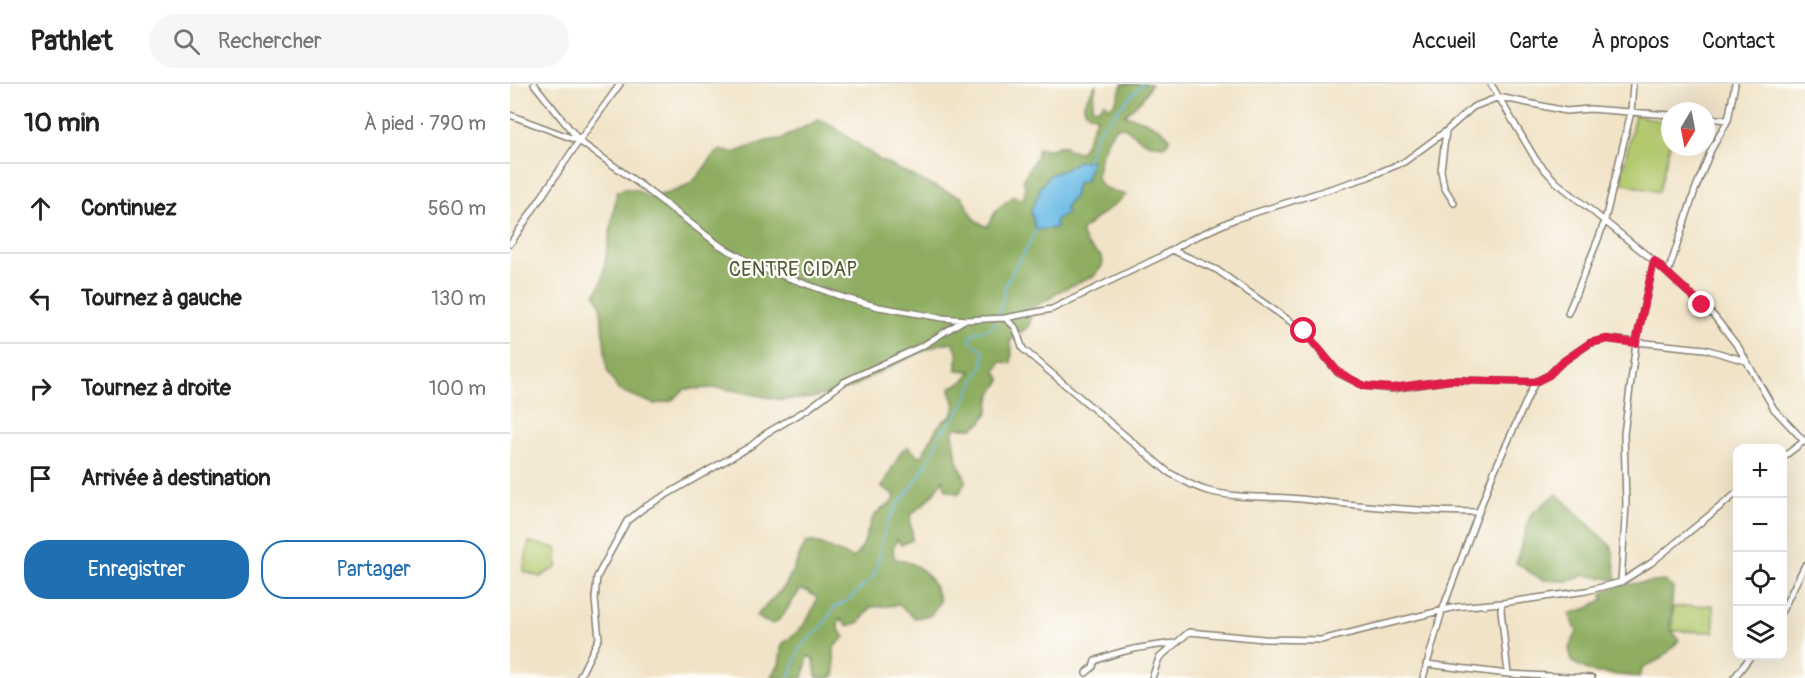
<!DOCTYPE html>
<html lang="fr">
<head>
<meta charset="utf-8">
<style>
	body { margin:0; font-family:Pangolin,sans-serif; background:#f6f6f6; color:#222 }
	.controls { position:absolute; right:18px; bottom:18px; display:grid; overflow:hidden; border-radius:12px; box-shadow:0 6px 24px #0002 }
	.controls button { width:54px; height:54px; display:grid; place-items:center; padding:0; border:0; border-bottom:2px solid #e0e0e0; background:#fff; color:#222; font:30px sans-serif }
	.compass { position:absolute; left:1151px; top:18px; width:54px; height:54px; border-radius:50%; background:#fff; box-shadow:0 6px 24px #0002; rotate:190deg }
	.stop { position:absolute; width:18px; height:18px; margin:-14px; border:4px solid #e11d48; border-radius:50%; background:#fff }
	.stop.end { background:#e11d48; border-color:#fff; box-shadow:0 2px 6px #0008 }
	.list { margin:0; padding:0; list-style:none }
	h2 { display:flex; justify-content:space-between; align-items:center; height:78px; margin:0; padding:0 24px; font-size:26px }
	h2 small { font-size:20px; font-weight:400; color:#767676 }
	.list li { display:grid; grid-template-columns:39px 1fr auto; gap:18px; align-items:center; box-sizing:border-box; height:90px; padding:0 24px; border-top:2px solid #e0e0e0 }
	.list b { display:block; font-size:22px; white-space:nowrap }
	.list em { font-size:20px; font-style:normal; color:#767676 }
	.actions { display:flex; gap:12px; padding:18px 24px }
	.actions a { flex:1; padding:14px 0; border:2px solid #1f6fb2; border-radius:24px; text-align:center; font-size:21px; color:#1f6fb2 }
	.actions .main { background:#1f6fb2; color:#fff }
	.icon { flex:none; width:33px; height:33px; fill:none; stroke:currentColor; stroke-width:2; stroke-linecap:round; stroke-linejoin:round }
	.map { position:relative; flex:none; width:1295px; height:594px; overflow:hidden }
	header { display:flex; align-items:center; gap:36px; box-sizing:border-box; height:84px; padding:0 30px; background:#fff; border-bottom:2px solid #e0e0e0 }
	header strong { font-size:28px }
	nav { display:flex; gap:33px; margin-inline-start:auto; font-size:21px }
	.search { width:420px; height:54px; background:#f6f6f6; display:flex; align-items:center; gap:15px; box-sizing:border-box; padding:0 21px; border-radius:33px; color:#767676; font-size:22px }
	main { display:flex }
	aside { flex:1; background:#fff }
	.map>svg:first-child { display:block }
	.green { fill:#b3c96e; stroke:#687245; stroke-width:1.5 }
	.forest { fill:#8ead61; stroke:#55643e; stroke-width:1.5 }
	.water { fill:#6dbce7; stroke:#446c82; stroke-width:1.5 }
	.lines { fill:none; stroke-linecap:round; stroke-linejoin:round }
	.stream { stroke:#6dbce7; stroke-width:1.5 }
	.minor-casing { stroke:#868072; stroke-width:8 }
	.minor { stroke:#fff; stroke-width:5 }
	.route { stroke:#e11d48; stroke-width:8 }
	.labels { text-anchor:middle; stroke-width:4.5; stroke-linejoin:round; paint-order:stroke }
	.park-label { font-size:20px; fill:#515939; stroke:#fdfcf7 }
</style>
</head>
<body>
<header>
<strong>Pathlet</strong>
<div class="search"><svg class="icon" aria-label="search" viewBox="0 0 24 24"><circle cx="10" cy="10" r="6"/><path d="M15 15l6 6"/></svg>Rechercher</div>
<nav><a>Accueil</a><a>Carte</a><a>À propos</a><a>Contact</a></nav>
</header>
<main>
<aside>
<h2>10 min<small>À pied · 790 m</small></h2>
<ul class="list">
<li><svg class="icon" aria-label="ahead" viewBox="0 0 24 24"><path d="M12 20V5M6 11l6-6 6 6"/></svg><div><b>Continuez</b></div><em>560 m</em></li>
<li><svg class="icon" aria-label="left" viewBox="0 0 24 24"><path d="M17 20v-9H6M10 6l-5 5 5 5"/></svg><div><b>Tournez à gauche</b></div><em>130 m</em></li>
<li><svg class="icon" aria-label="right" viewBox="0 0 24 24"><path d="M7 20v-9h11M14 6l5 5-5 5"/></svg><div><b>Tournez à droite</b></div><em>100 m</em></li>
<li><svg class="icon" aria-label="arrive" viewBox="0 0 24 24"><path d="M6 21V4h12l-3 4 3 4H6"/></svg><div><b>Arrivée à destination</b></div></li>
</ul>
<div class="actions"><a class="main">Enregistrer</a><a>Partager</a></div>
</aside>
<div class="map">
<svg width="1295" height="594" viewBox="0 0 1295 594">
	<rect width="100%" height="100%" fill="#fdfcf7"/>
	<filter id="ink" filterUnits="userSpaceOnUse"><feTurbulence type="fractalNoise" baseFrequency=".0167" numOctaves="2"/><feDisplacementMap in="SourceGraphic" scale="12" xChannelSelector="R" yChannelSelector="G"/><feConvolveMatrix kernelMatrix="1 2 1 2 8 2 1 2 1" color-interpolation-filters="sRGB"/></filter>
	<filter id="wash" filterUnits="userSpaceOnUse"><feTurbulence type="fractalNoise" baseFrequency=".008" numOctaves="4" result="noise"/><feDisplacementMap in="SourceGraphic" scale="24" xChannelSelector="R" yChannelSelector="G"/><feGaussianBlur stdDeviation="1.35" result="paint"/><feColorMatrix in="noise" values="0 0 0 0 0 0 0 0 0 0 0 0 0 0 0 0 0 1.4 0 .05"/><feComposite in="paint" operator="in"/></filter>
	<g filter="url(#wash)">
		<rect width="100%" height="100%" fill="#f1e3c7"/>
		<path class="green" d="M1125,31L1160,39V60L1149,108L1110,99Z
			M19,458L47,464V483L30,493L13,487Z
			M1203,521L1204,548L1163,547L1162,542L1163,523Z"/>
		<path class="forest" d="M586,0L582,23L585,25L589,24L595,18L599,24C608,17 609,10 612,0H641L633,14L615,31C633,36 648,40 660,54L655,62C632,60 631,55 614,43H607C597,51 581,89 590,100C595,107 608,108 616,111L572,146V151L577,161L591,172L593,178L592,182L584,192L545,209L543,213L521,224C522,251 514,241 500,257L502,265L501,279L490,278L486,288L491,296L481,311L478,328L472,338L463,344H446L443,348L447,377L456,396L449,410L436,406L433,396L420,414L401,431L400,439L402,446V456L391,461L387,455L383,464L384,474C412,481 421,489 430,517L421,531L405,534L389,521L361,523L350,538L338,542L330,535L328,541L330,548L335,553L324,563L325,591L319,594H308L306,591L304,575L298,572L293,594H260L269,581L272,560C292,546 299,537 307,514L297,507L290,506L271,534L264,540L256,538L246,532L275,502L296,458H305L343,474C359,460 355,443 365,431C372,422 383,423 385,411L372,403L392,366L398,363L410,373C418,364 421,350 430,340C435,335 441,334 444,327C447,318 440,312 440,304L454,297L461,287L447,286V267L443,258L430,260L408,269L359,293L343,303L302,314L271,316L211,304L175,305L161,317L144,320L108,306L97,286L90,218L85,211L92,197L107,107C119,103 127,104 137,113C153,111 173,107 185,95C195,86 198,74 210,66L223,69L256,57L271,55L310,35L321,41L370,76L421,101L452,113L465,136L477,143L487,125L504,112L512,116C517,108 516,104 513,95L527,72V65C532,64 536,65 540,65C546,64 549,60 556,62V66L570,68C579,57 581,45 587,32C578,31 574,28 574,19Z
			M1047,410L1102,463L1107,496L1075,491L1059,497L1032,496L1006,479L1021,430Z
			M1154,497L1163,504L1160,544L1169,556C1158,570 1149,577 1133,584L1129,593L1082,588L1062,578L1059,564L1067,548L1059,530L1078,524L1094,515L1091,510C1110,497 1133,500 1154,497Z"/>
		<path class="water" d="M568,77H582L575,97L568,98L565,106V111L554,124L557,127L556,130L551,132L545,137L546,144L526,146L521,127L530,107L529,105L540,91L556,85Z"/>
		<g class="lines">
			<path class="stream" d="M577,77L586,51L590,45L632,0
				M488,232L497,197L519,161L526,146
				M277,594L282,589L285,576L291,562L311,544L325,523L337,517L363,493L366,485L376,441L390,417L403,402L418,377L432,348L450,326L473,280L474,267L459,256L463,249L480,244L487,237"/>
		</g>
	</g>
	<g filter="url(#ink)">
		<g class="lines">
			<defs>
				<path id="minor" d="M24,0L68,55
					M981,0L1026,76L1046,98L1144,177L1204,232L1229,264L1264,325L1295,358
					M0,31L69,57L128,99L209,161L248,183L335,214L369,223L432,234L456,236L495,234L542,225L650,173L677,157L725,135L858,93L894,78L936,47L963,23L989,13L1056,27L1080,25L1160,31
					M1196,34L1218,36
					M936,47L931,86L934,103L944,119
					M0,160L69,57L110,0
					M662,166L707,186L794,247L828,289L854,302L882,305L941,296L1025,298L1039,291L1051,279L1080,259L1097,255L1195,265L1236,277
					M1158,189L1185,106L1201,66L1218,36L1225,0
					M1058,229L1089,153L1095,136L1121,28L1123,0
					M495,234L505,243L513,265L658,388C670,395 682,402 695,406C724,415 760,412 791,415C850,422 909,428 969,428
					M1272,374L1293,358
					M1111,498L1116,420L1114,350L1126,259L1144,177
					M992,519L991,526L998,590
					M1272,527L1295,481
					M916,580L998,590L1082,594
					M576,589L583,583L585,577C610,566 638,562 665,559
					M69,594L89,554L85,516L87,493L117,437L135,423L241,362L255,350L298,325L334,298L414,261L454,236
					M642,594L649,574L679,548L754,555L811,556L946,523L992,519L1076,507L1111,498L1141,479L1228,408
					M913,594L932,527L982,392L1025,298
					M1224,594L1241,572"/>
			</defs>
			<use href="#minor" class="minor-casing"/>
			<use href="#minor" class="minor"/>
		</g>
	</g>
	<g class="lines" filter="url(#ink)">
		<path class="route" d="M794,247L828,288L854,302L882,304L941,296L1025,298L1039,291L1051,279L1080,259L1097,255L1126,259L1144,177L1192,221"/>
	</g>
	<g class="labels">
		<g class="park-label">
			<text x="283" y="192">CENTRE CIDAP</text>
		</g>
	</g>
</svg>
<div class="controls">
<button>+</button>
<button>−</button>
<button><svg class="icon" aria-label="locate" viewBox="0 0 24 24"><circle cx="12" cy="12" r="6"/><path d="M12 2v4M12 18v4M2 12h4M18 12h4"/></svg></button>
<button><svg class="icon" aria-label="layers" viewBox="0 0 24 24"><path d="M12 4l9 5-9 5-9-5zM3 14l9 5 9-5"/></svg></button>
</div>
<svg class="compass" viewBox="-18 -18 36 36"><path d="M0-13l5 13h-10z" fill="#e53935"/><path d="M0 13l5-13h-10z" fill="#767676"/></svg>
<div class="stop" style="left:794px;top:247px"></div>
<div class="stop end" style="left:1192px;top:221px"></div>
</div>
</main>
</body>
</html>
